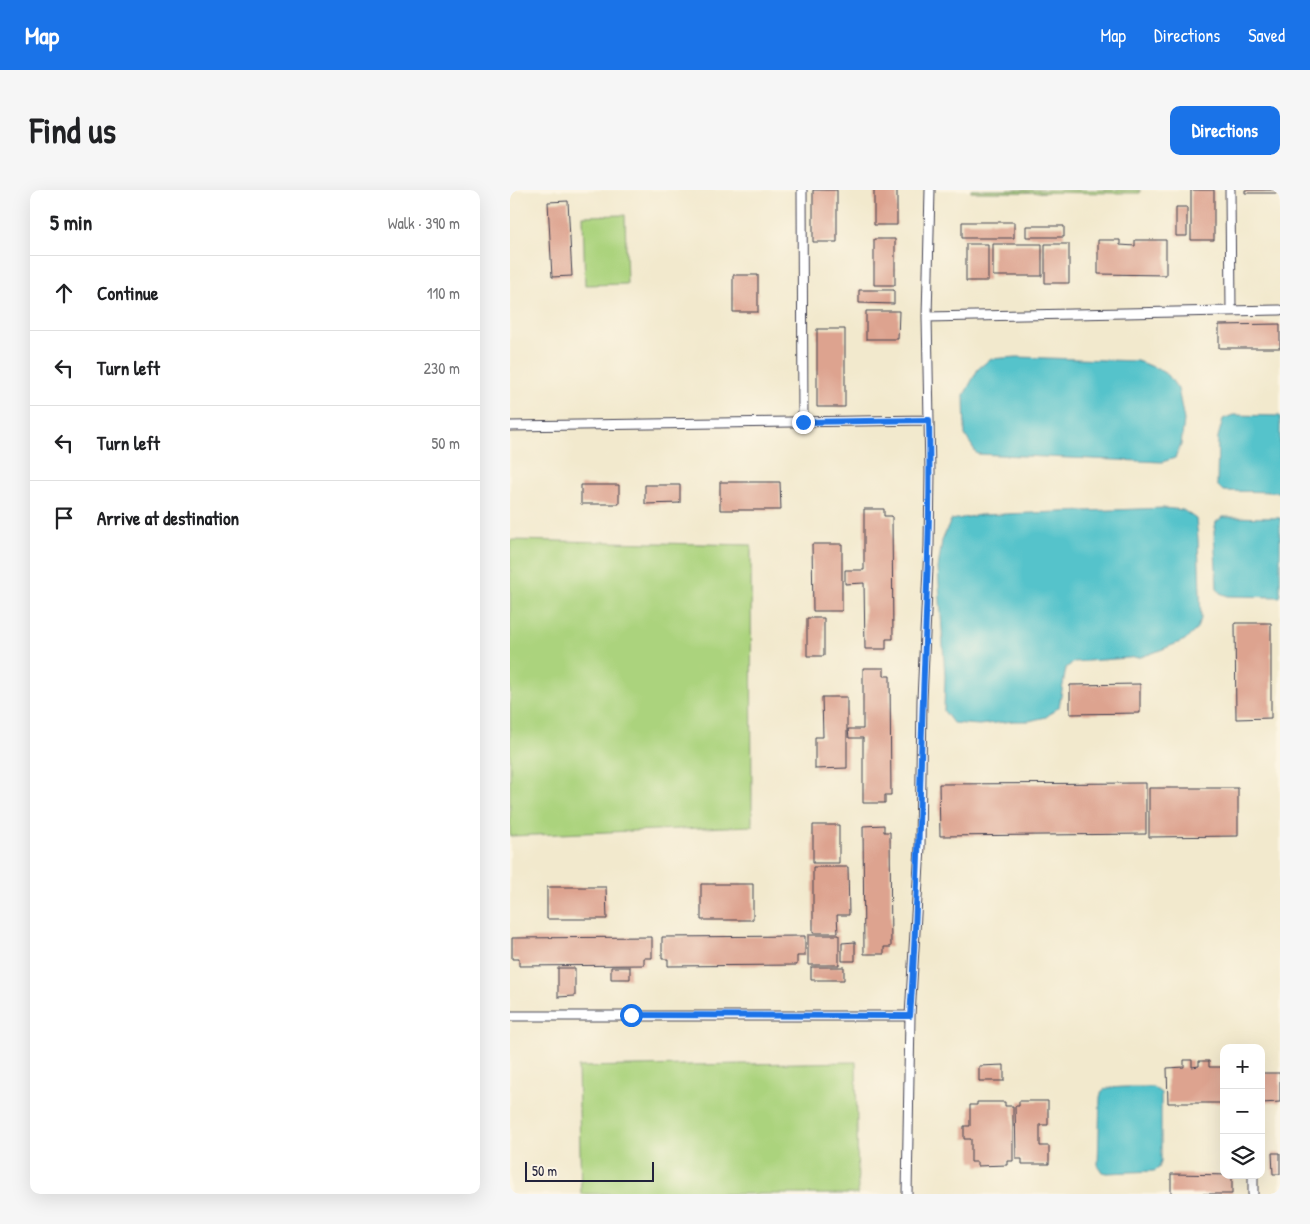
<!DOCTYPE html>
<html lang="en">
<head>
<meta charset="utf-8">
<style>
	body { margin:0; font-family:"Patrick Hand",sans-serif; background:#f6f6f6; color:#202124 }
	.controls { position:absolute; right:15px; bottom:15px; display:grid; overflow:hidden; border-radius:10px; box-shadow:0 5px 20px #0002 }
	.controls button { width:45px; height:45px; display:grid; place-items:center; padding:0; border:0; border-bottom:1px solid #e0e0e0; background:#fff; color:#202124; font:25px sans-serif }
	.scale { position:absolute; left:15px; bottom:12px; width:129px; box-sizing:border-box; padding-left:5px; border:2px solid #22223b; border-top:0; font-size:14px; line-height:18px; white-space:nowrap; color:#22223b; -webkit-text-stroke:4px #fcf5e5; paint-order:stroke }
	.stop { position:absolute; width:15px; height:15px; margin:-11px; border:4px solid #1a73e8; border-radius:50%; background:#fff }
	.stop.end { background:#1a73e8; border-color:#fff; box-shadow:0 1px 5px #0008 }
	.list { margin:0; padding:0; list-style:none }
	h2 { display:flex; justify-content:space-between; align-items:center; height:65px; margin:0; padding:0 20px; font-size:21px }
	h2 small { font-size:16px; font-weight:400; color:#757577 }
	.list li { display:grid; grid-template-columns:32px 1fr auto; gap:15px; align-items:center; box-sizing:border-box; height:75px; padding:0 20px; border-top:1px solid #e0e0e0 }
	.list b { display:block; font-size:19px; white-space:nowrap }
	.list em { font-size:16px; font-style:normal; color:#757577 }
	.icon { flex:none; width:28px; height:28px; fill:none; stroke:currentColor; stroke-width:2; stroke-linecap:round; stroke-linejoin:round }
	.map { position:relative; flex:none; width:770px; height:1004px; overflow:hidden; border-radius:10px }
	header { display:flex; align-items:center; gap:30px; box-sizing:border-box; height:70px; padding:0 25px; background:#1a73e8; color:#fff }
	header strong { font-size:24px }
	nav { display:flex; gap:28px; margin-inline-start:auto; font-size:18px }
	.intro { display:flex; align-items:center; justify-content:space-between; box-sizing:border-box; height:120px; padding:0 30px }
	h1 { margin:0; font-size:35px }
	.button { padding:12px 22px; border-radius:10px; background:#1a73e8; color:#fff; font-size:18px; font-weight:700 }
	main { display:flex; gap:30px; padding:0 30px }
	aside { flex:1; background:#fff; border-radius:10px; box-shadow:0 5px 20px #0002 }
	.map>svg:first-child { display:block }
	.green { fill:#abd37d; stroke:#667a5c }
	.water { fill:#55c3cb; stroke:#3c7283 }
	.building { fill:#dda38f }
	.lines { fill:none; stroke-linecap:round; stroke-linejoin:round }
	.service-casing { stroke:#414051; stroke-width:11 }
	.service { stroke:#fff; stroke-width:9 }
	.route { stroke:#1a73e8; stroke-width:6 }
</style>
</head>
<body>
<header>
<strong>Map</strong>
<nav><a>Map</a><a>Directions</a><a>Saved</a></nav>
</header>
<div class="intro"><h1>Find us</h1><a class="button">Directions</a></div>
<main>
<aside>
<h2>5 min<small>Walk · 390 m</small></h2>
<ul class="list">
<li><svg class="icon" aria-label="ahead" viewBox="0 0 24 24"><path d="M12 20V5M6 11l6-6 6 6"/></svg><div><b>Continue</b></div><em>110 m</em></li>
<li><svg class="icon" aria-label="left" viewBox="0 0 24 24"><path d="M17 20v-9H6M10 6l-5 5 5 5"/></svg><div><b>Turn left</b></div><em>230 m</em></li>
<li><svg class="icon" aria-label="left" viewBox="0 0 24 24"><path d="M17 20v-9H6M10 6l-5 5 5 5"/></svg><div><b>Turn left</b></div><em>50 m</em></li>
<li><svg class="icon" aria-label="arrive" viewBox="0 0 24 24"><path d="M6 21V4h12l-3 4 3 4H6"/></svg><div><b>Arrive at destination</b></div></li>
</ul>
</aside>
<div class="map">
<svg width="770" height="1004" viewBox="0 0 770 1004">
	<rect width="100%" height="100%" fill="#fcf5e5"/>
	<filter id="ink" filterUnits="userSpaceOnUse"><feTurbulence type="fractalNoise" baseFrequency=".02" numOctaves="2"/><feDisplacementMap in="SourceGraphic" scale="10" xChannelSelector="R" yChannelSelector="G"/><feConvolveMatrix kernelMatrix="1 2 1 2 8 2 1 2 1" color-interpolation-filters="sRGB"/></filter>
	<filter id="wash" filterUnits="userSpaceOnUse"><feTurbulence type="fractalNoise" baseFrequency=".0096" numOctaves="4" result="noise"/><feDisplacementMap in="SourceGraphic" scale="20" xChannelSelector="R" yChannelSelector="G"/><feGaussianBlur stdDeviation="1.12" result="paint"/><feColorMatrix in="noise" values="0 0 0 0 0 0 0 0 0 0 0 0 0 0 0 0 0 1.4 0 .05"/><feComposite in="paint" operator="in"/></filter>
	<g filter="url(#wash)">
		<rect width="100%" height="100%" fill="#f2e9cd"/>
		<path class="green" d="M461,0H630V3L461,2Z
			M115,25L117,94L75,95L73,26Z
			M0,350L241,355L242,636L0,646Z
			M346,872L348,1004H71L68,877Z"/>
		<path class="water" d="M507,167L627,171L646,178L658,185L668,199L674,230L671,255L665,268L652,272L467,264L455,245L454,205L468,179L480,169Z
			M723,225L770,226V302L713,301L707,295L708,247L713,229Z
			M654,318L673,320L686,329L688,349L691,429L686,440L675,450L648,461L631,467L564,472L556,478L549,517L536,527L519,531H503L469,535L443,533L434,521L435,486L428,378L432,351L441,330L470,325Z
			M713,327L770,328V407L718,406L710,403L707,398L704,342L706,332Z
			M615,897H643L651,903V972L649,978L644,981L597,983L592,982L588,976L590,908L592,901L598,898Z"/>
		<g id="blocks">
			<path class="building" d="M303,0H327V52H303Z
				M364,0H387V35H364Z
				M681,0H704V50H681Z
				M735,0H770V3H735Z
				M58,11L62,86L42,87L38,12Z
				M666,17H677V46H666Z
				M452,32H504V48H452Z
				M516,36H554V47H516Z
				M364,49H385V95H364Z
				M588,50H610V55L625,56V50H656V85L588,84Z
				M456,54H478V91H456Z
				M483,54H532V86H483Z
				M535,54H559V93H535Z
				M223,85H248V122H223Z
				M349,100H384V114L349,113Z
				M356,121H389L388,149H356Z
				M770,134V158H709V135Z
				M307,139H335V217H307Z
				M210,292H270L271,320H210Z
				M71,295H109V314H71Z
				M135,295H170V313L135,314Z
				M354,319H374V326H382L383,449H376V459H355L354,393L335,394V380H354Z
				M302,354H332V421H303Z
				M297,428H314V466H297Z
				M725,433H761V528L726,529Z
				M353,478H374V486H380L381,605H375V613H353V548H339L338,539H353Z
				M630,494V523L560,524V495Z
				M312,507H337V578L305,579V547H313Z
				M636,593V644L430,646L429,594Z
				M639,598H728V646L639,647Z
				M303,635H329V673H303Z
				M374,635V642H380L381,757H374V764H354L353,636Z
				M303,677H338L339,725H327L328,743H303Z
				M191,694H243V730H191Z
				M37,697H96L97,729H37Z
				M298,745H329V775H298Z
				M295,746V766H287V775L158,776V769H152V747Z
				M142,747V768H134V775L9,776V769H2V748Z
				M345,752V771H332V753Z
				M101,777H120V789H101Z
				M301,777H334V790H301Z
				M48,778H65V806L48,807Z
				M674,870H682V877L689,876V871H699V877H714V913H658L657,878L674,877Z
				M494,875V891H469V876Z
				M751,883H770V912L751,913Z
				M509,911H538V935H530V956H539V974H512V969H506L505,916H509Z
				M467,912H495V916H503V971H497V975L467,976V972H461V949H454V936H460V915H467Z
				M762,963H770V984H763Z
				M661,984L722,985V1004H661Z"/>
		</g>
	</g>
	<g filter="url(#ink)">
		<use href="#blocks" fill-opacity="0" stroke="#414051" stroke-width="1"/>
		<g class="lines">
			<defs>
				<path id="service" d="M292,0L293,232
					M720,0L721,121
					M417,127L770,120
					M0,236L419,230
					M0,826H400L410,657L412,510L419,356L420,282L417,127L420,0
					M743,985V1004
					M397,1004L400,826"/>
			</defs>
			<use href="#service" class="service-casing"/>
			<use href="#service" class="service"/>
		</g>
	</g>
	<g class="lines" filter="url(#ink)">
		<path class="route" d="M121,825L400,826C408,721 409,615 413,509C416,416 421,323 419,230L293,232"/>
	</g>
</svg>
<div class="controls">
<button>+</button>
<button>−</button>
<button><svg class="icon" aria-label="layers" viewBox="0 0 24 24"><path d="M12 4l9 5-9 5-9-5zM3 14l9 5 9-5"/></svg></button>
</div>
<div class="scale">50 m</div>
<div class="stop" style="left:121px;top:825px"></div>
<div class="stop end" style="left:293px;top:232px"></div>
</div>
</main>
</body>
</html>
